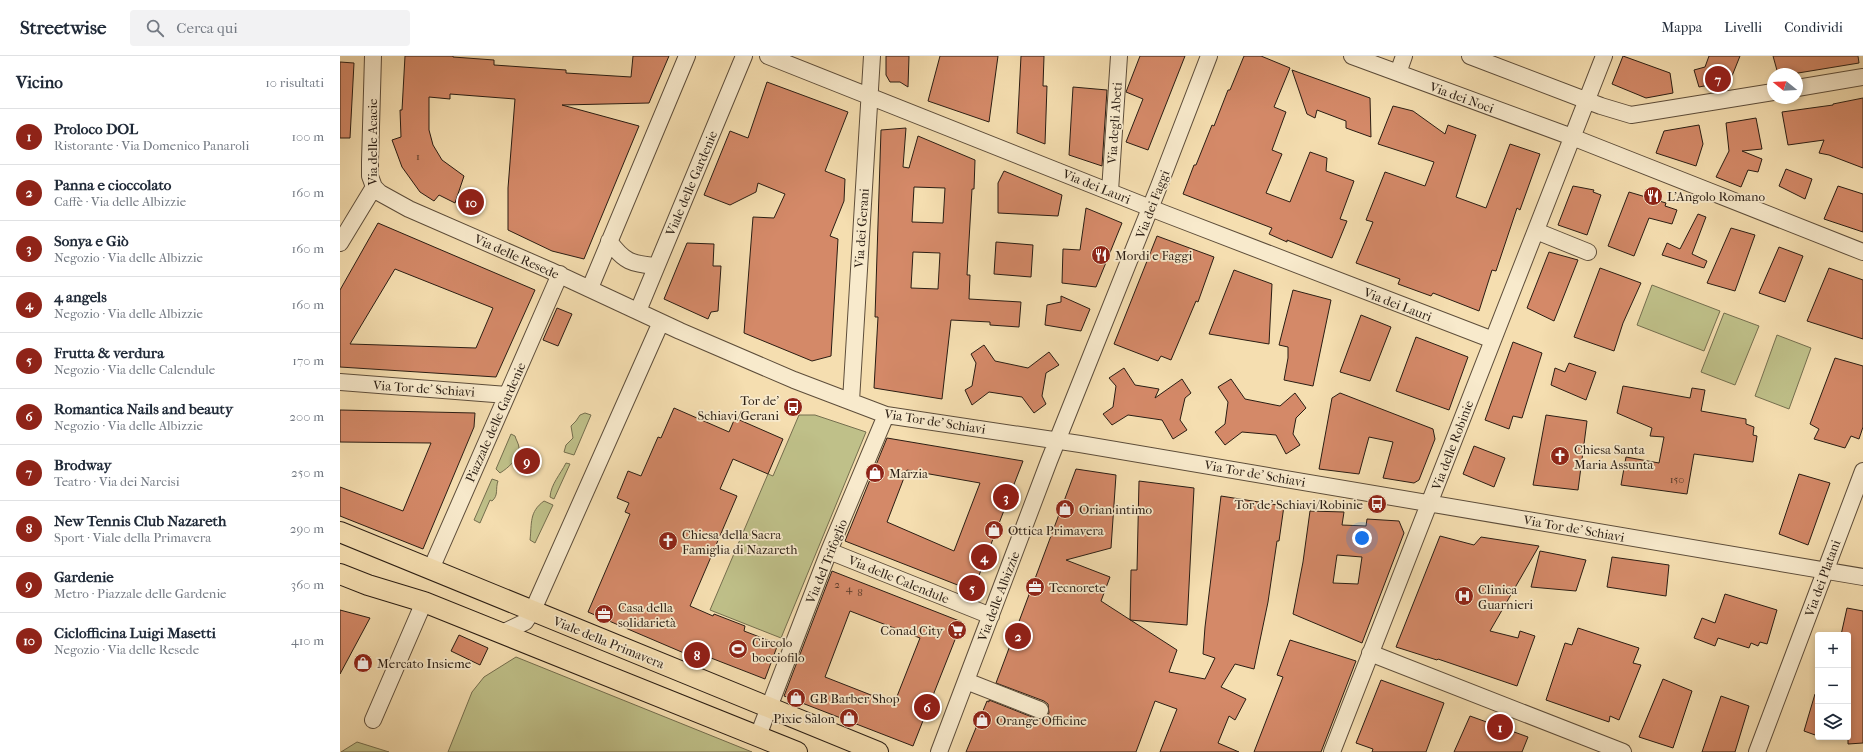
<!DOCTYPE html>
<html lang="it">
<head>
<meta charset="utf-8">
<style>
	body { margin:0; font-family:"IM FELL French Canon",serif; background:#f2f2f3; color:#1f2937 }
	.controls { position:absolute; right:12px; bottom:12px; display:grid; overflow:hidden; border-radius:4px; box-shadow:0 2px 6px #0003 }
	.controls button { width:36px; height:36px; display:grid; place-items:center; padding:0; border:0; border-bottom:1px solid #e0e1e3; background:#fff; color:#1f2937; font:20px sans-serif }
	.compass { position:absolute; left:1427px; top:12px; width:36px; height:36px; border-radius:50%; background:#fff; box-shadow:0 2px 6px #0003; rotate:288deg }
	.you { position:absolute; left:1022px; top:482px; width:14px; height:14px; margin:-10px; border:3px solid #fff; border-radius:50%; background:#1a73e8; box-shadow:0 0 0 6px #1a73e833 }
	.badge { display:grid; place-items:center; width:26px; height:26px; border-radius:50%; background:#8f2418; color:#fff; font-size:13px; font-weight:700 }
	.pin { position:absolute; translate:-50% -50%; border:2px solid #fff; box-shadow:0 1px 4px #0006 }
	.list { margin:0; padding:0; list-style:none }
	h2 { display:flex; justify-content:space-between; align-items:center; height:52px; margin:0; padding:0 16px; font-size:17px }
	h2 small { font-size:13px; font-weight:400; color:#747a83 }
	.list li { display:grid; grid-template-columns:26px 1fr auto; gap:12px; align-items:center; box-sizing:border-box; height:56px; padding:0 16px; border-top:1px solid #e0e1e3 }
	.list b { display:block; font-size:15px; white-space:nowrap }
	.list p { margin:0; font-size:13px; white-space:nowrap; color:#747a83 }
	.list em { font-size:13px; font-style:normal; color:#747a83 }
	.icon { flex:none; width:22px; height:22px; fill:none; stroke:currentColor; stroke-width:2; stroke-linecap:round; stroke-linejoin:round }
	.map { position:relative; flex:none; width:1523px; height:696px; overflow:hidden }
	header { display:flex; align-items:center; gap:24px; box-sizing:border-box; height:56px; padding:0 20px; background:#fff; border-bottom:1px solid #e0e1e3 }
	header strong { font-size:19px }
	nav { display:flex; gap:22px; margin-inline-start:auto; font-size:14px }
	.search { width:280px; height:36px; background:#f2f2f3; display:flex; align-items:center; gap:10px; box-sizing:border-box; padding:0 14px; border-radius:4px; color:#747a83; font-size:15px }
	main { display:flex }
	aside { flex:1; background:#fff }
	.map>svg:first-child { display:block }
	.green { fill:#bfc089; stroke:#746e4e }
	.building { fill:#d48968; stroke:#2a1d13; fill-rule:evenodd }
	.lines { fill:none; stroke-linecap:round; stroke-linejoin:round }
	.minor-casing { stroke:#5d4d3a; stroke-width:18 }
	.major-casing { stroke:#2a1d13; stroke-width:22 }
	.minor { stroke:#f8eacc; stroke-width:16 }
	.major { stroke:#f5deb0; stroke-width:20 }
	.labels { text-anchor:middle; stroke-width:3.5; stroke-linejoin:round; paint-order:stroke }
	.number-label { font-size:11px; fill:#543828 }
	.street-label { font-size:13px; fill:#2a1d13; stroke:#f8eacc }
	.poi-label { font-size:13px; fill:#2a1d13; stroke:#f8eacc; text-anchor:start }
</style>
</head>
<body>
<header>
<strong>Streetwise</strong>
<div class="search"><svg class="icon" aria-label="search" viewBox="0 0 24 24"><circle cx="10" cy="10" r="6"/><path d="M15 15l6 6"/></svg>Cerca qui</div>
<nav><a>Mappa</a><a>Livelli</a><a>Condividi</a></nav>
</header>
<main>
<aside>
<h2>Vicino<small>10 risultati</small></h2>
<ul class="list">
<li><span class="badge">1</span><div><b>Proloco DOL</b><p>Ristorante · Via Domenico Panaroli</p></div><em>100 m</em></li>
<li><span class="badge">2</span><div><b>Panna e cioccolato</b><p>Caffè · Via delle Albizzie</p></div><em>160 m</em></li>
<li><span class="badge">3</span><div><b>Sonya e Giò</b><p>Negozio · Via delle Albizzie</p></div><em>160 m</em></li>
<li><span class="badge">4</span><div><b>4 angels</b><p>Negozio · Via delle Albizzie</p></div><em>160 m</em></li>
<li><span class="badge">5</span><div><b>Frutta &amp; verdura</b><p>Negozio · Via delle Calendule</p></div><em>170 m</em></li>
<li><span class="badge">6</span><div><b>Romantica Nails and beauty</b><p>Negozio · Via delle Albizzie</p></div><em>200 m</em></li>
<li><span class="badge">7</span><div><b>Brodway</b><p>Teatro · Via dei Narcisi</p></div><em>250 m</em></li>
<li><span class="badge">8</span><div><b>New Tennis Club Nazareth</b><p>Sport · Viale della Primavera</p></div><em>290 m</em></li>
<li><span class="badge">9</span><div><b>Gardenie</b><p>Metro · Piazzale delle Gardenie</p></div><em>360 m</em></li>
<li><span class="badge">10</span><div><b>Ciclofficina Luigi Masetti</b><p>Negozio · Via delle Resede</p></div><em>410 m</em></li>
</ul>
</aside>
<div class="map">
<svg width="1523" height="696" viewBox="0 0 1523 696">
	<rect width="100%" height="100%" fill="#f5deb0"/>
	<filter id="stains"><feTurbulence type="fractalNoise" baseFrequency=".005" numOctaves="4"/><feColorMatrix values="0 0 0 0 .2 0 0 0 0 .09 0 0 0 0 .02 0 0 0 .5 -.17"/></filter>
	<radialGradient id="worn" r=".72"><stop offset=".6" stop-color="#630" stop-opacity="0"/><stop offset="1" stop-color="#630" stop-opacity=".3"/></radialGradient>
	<path class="green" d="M1312,229L1380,255L1364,295L1297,269Z
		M1384,257L1419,270L1395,329L1361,316Z
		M1437,279L1471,292L1449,353L1415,340Z
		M245,357L251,359L234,399L224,396L226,389L233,382L231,370L236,365L240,359Z
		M459,359H475L526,376L441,582L370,554L428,418L433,420Z
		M171,378L175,380C176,384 179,388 179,392C179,403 168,412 160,417L156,413Z
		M226,407L230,408L214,443L210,441C211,428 220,419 226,407Z
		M152,423L158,425C155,433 159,439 152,445L150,444L140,467L134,464Z
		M204,445L213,449L195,487L190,484C192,467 189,456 204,445Z
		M176,601L412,696H108L132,636L144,621Z
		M17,686L49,696H1Z"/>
	<path class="building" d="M65,0H113V1L154,4V9L226,14V17L291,21L293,0H329L309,47L222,49L299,70L244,203L212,195L168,174V132L175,43L110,38V43L89,41V74L93,89L102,104L124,120L115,147L99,139L94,145L80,136L62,111L52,84L61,81L60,54H62Z
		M546,0H569L568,31L560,26H550L546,19Z
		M600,0H658L649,66L588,45Z
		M681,0H704L703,30H707L705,88L677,77Z
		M800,0H845L808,94L786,86L803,43L786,36Z
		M904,0H921L950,12L934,51L946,56L932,94L942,98L926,137L950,146L970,96L987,102L986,115L1014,125L1000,163L1007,165L992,202L947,184V186L929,178L932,172L843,138L854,109H856L872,69L874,70L888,34H890Z
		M1283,0L1330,17L1333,37L1306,42L1272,28Z
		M1369,0H1400L1390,25L1359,31L1354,14L1365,11Z
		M1433,0H1518L1519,7L1452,18H1438Z
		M0,6L14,7L10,82H0Z
		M952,14L1030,42L1031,81L1006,72V65L977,54L975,62L967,58Z
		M427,26L508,56L485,115L505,123L504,145L490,180L498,183L491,300L472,305L404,277L413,161L434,162L445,138L418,127L416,136L390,149L364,139L390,75L408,82Z
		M733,31L767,34L762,110L729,99Z
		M1523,42V112L1489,99L1479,97L1484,84L1448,89L1442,56L1493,49V48Z
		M1053,50L1073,55L1105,78L1108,69L1136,79L1116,141L1146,152L1170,88L1200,98L1180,154L1177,152L1156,215L1152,214L1139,255L1093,237L1091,240L1058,228L1060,223L1016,207L1033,166L1026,164L1045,116L1085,130L1094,106L1038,88Z
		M1416,62L1422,93L1402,95L1422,103L1418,116L1408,114L1401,131L1376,121L1389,95L1386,67Z
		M1359,69L1363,88L1356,110L1316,97L1324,75Z
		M566,72L563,111L569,112L578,80L635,104L634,133H632L627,219H630L629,243L681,246L679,271L650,269V266L611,264L602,343L534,332L538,261H535L541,74ZM574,131L605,132L603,167L572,166ZM573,196L600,197L598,233L571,232Z
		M1446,113L1472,123L1465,143L1439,130Z
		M664,115L722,139L718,160L658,157V127Z
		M1233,130L1254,134L1253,136L1261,139L1247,179L1218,169Z
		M1498,130L1523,138V176L1484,163Z
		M1289,136L1326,147L1325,150L1337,154L1332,168L1309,162L1294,200L1268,190Z
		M746,152L782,167L756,231L722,227L723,193L740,194Z
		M1358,158L1366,161L1352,198L1367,205L1364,212L1322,199L1327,187L1340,193Z
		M38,167L195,234L156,321L0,311V234ZM55,213L153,252L136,292L10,288Z
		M1391,172L1415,179L1395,235L1367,227Z
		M817,180L874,201L858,246L856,245L831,304L821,300L818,305L774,288Z
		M656,186L693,189L691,221L654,218Z
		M347,187L374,188L373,210H381L378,255L371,256L368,263L324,243Z
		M1439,191L1463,200L1445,246L1419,237Z
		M1209,196L1238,204L1214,265L1187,252Z
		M1260,212L1301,227L1283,267L1274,295L1234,281Z
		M1489,212L1523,224V283L1467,265Z
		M894,214L932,228L929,288L869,278Z
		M953,234L991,244L973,330L944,324L948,302V291L939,289Z
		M721,240L750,253L741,275L705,269L707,249L721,246Z
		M217,252L232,258L218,290L203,284Z
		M1021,259L1051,271L1030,325L1000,316Z
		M1076,281L1128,301L1109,354L1056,335Z
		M1173,286L1202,297L1182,362L1173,360L1169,373L1145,364Z
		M644,289L655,305L688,312L709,296L719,309L706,317L702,340L706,348L694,357L682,341L649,336L632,349L625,334L632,330L636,307L631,298Z
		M1495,302L1523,310V371L1519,383L1511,380L1505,392L1474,383L1479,373L1470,368Z
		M1229,307L1256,316L1246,344L1211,329L1215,312L1225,316Z
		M784,312L795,329L819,333L815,342L842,323L851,337L845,342L840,364L847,374L833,383L822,364L788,359L772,369L763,358L773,351L776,330L769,322Z
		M891,323L905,343L940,350L955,337L966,352L956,362L953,378L960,389L946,398L936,379L902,376L885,389L875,376L885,368L888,346L878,331Z
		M1283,330L1350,342L1352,332L1365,334L1361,355L1406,363V368L1414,371L1413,379L1417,380L1413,406L1354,398L1347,438L1281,429L1286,401L1319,407L1324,381L1310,380L1312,372L1277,357Z
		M1000,337L1093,373L1095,383L1079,424L1074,427L1043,422L1053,386L1029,381L1019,418L979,413L992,342Z
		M334,352L389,376L395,362L443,383L428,418L393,403L380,433L397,440L350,550L373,560L374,558L405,570L404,575L438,588L425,623L353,595L351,600L248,556L290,458L285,456L289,447L277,442L288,415L301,420L318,381L321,382Z
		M0,354L135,357L134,371L83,493L0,460V431L63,455L91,387L0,386Z
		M1206,359L1247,365L1238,434L1193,429Z
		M547,382L683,405L633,535L505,485ZM567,414L640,427L614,495L547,466Z
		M1134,390L1165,402L1154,431L1123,418Z
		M736,413L776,419L771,492L726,504L770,521L761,545L837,594L829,616L865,623L875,602L863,598L865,571L881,440L944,450L939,485H937L928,546L914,613L895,608L881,631L906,643L895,664L889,660L878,687L899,696H820L837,653L815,645L796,696H626L647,645L649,646V644L697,663L706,662L709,657L708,648L704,645L656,627Z
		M1459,418L1490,427L1468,489L1439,478Z
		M799,425L854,432L847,569L790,564L791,514H797Z
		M970,455L1004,456L1002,469L1026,470L1027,463L1059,465L1064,477L1022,587L953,558L963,506ZM997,499L1022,501L1018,528L993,527Z
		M1100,480L1134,489L1141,481L1199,490L1150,575L1178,582L1180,575L1195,580L1177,630L1098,603L1097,604L1056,591Z
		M1200,495L1246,504L1236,535L1191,531Z
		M1272,501L1329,509L1326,540L1267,531Z
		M492,515L622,566L573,690L444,640ZM510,555L580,582L554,648L485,621Z
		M1385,538L1437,554L1427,588L1420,586L1418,590L1411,587L1409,592L1378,582L1375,590L1354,582L1362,562L1375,567Z
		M1507,552L1523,555V687L1508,688V579H1501Z
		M0,554L30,562L0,618Z
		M1238,572L1299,592L1293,607L1301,609L1279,664L1270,660L1269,666L1206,644L1225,587L1232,589Z
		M119,579L148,592L140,609L111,595Z
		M950,584L1016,605L981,696H914L943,621L937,619Z
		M1323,623L1352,635L1333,692L1299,681Z
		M1041,624L1104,647L1086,696H1032L1033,693L1016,687Z
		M1475,638H1478V680L1464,675Z
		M1381,640L1409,650L1395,696H1362Z
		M1130,660L1188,681L1182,696H1114Z"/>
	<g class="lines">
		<defs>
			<path id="minor" d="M428,0L823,157L1153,284
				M1012,0L1232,81L1523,196
				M1130,0L1261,50L1291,59L1433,36
				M1058,17L1064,0
				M1457,32L1523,21
				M34,131L40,137L69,153L209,214L340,275L454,324L546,359L740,388L1523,521
				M770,135L779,0
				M1196,175L1248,196
				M269,185C284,206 292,208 316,210
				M0,187L34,131L30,120V106L33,0
				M250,232L347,0
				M298,255L404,0
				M0,326L167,339
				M511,345L532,0
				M489,495L651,560
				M91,513L220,218
				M160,578L185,566L193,554L321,266
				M1030,597L1283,696
				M626,625L700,654
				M33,664L84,546
				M418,680L489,495L546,359
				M599,696L709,405L819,130L869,0
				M992,696L1264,0
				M1417,696L1523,415"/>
			<path id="major" d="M0,476L538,696
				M0,518L28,529L84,546L457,696"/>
		</defs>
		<use href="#minor" class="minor-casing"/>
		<use href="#major" class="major-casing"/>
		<use href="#minor" class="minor"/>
		<use href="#major" class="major"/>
	</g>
	<defs>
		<symbol id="restaurant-disc" viewBox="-11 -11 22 22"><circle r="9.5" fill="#8f2418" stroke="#f8eacc"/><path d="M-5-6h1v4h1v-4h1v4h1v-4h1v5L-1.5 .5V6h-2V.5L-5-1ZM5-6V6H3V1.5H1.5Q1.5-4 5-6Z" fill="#fff"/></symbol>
		<symbol id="bus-disc" viewBox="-11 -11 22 22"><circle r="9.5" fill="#8f2418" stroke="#f8eacc"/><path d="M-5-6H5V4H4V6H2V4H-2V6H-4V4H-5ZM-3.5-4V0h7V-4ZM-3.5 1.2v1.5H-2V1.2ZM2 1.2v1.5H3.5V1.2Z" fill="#fff"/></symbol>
		<symbol id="church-disc" viewBox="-11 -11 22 22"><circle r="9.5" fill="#8f2418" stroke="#f8eacc"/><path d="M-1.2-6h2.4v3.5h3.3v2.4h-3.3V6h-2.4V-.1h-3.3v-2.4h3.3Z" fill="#fff"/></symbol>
		<symbol id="shop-disc" viewBox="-11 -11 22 22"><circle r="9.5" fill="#8f2418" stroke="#f8eacc"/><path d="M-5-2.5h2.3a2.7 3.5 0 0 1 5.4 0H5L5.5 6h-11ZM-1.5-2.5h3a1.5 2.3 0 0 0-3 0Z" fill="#fff"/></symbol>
		<symbol id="office-disc" viewBox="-11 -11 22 22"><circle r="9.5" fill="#8f2418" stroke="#f8eacc"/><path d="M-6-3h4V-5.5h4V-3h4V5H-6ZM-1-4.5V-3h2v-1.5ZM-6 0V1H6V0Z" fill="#fff"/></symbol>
		<symbol id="hospital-disc" viewBox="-11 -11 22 22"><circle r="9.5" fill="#8f2418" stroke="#f8eacc"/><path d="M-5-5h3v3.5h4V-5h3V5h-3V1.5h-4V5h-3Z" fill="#fff"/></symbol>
		<symbol id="supermarket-disc" viewBox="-11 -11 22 22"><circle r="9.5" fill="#8f2418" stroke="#f8eacc"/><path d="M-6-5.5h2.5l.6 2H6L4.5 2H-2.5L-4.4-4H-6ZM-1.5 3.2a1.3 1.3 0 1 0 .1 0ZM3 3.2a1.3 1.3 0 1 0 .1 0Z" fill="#fff"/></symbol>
		<symbol id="stadium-disc" viewBox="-11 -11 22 22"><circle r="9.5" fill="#8f2418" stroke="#f8eacc"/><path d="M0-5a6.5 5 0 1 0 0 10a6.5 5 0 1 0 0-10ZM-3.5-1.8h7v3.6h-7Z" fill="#fff"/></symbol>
	</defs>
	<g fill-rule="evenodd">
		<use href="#restaurant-disc" x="1302" y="129" width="22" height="22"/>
		<use href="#restaurant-disc" x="750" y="188" width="22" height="22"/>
		<use href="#bus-disc" x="442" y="340" width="22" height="22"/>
		<use href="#church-disc" x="1209" y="389" width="22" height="22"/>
		<use href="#shop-disc" x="524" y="406" width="22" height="22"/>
		<use href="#bus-disc" x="1026" y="437" width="22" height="22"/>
		<use href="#shop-disc" x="714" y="442" width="22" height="22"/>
		<use href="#shop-disc" x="643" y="463" width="22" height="22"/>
		<use href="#church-disc" x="317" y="474" width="22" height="22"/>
		<use href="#office-disc" x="684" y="520" width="22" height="22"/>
		<use href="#hospital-disc" x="1113" y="529" width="22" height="22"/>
		<use href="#office-disc" x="253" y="547" width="22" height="22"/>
		<use href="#supermarket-disc" x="606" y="563" width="22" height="22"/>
		<use href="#stadium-disc" x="387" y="582" width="22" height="22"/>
		<use href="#shop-disc" x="12" y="596" width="22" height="22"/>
		<use href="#shop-disc" x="445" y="631" width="22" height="22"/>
		<use href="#shop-disc" x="498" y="651" width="22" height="22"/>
		<use href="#shop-disc" x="631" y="653" width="22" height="22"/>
	</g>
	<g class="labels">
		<g class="number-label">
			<text x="78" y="104">1</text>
			<text x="1337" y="427">150</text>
			<text x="497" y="532">2</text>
			<text x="509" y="536">4</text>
			<text x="520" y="540">8</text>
		</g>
		<g class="street-label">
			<text transform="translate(1122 41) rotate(20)" y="5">Via dei Noci</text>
			<text transform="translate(774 67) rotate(-86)" y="5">Via degli Abeti</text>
			<text transform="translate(32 86) rotate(-90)" y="5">Via delle Acacie</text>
			<text transform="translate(351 127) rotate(-67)" y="5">Viale delle Gardenie</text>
			<text transform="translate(757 130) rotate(22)" y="5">Via dei Lauri</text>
			<text transform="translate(812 148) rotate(-69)" y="5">Via dei Faggi</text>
			<text transform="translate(521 172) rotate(-86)" y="5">Via dei Gerani</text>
			<text transform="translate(177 200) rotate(24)" y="5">Via delle Resede</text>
			<text transform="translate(1058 248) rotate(21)" y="5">Via dei Lauri</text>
			<text transform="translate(84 332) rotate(4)" y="5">Via Tor de' Schiavi</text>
			<text transform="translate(595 365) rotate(9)" y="5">Via Tor de' Schiavi</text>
			<text transform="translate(155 366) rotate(-66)" y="5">Piazzale delle Gardenie</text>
			<text transform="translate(1112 389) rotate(-69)" y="5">Via delle Robinie</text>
			<text transform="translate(915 417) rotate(10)" y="5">Via Tor de' Schiavi</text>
			<text transform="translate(1234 472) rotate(10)" y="5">Via Tor de' Schiavi</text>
			<text transform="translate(486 505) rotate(-68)" y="5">Via del Trifoglio</text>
			<text transform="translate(1482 522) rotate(-70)" y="5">Via dei Platani</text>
			<text transform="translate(559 523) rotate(22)" y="5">Via delle Calendule</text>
			<text transform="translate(658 540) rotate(-69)" y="5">Via delle Albizzie</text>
			<text transform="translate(269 586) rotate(22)" y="5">Viale della Primavera</text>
		</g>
		<g class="poi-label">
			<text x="1327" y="145">L'Angolo Romano</text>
			<text x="775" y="204">Mordi e Faggi</text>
			<text x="439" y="349" text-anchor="end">Tor de'<tspan x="439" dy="15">Schiavi/Gerani</tspan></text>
			<text x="1234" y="398">Chiesa Santa<tspan x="1234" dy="15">Maria Assunta</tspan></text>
			<text x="549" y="422">Marzia</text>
			<text x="1023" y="453" text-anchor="end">Tor de' Schiavi/Robinie</text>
			<text x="739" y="458">Orian intimo</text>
			<text x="668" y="479">Ottica Primavera</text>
			<text x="342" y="483">Chiesa della Sacra<tspan x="342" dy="15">Famiglia di Nazareth</tspan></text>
			<text x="709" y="536">Tecnorete</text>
			<text x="1138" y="538">Clinica<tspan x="1138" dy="15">Guarnieri</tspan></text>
			<text x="278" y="556">Casa della<tspan x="278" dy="15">solidarietà</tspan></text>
			<text x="603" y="579" text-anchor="end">Conad City</text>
			<text x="412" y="591">Circolo<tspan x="412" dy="15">bocciofilo</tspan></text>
			<text x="37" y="612">Mercato Insieme</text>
			<text x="470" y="647">GB Barber Shop</text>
			<text x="495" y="667" text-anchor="end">Pixie Salon</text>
			<text x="656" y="669">Orange Officine</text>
		</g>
	</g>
	<rect width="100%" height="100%" filter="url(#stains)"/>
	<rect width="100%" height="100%" fill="url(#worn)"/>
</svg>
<div class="controls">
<button>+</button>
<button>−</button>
<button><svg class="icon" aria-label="layers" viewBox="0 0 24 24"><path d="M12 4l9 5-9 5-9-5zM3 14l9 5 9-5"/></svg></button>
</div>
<svg class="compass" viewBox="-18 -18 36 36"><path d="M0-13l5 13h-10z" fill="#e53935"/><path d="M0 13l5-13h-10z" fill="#747a83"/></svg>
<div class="you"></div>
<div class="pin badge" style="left:1160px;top:671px">1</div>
<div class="pin badge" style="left:678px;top:580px">2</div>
<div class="pin badge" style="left:666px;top:441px">3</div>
<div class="pin badge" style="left:644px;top:501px">4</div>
<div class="pin badge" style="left:632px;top:532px">5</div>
<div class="pin badge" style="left:587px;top:651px">6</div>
<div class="pin badge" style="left:1378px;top:23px">7</div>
<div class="pin badge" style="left:357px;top:599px">8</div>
<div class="pin badge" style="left:187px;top:405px">9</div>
<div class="pin badge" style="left:131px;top:146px">10</div>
</div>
</main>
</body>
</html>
